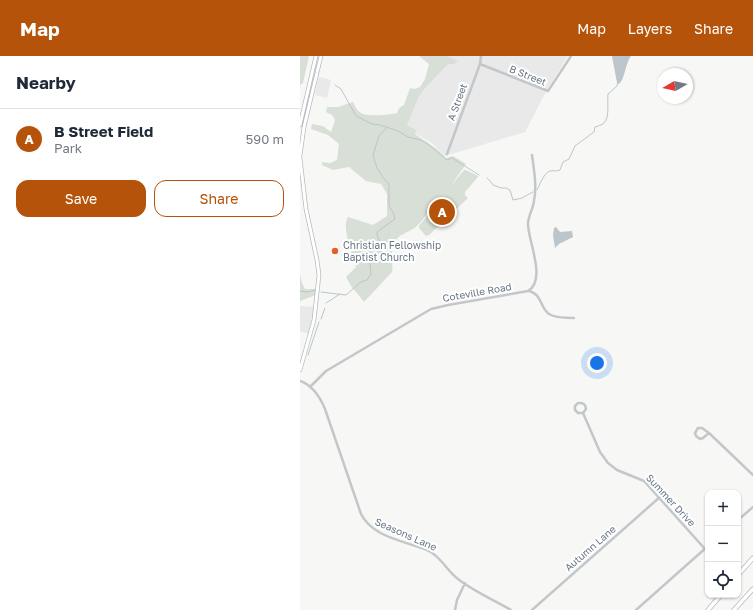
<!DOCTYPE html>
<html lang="en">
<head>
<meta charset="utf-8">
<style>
	body { margin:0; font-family:"Golos Text",sans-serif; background:#f2f2f3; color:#1f2937 }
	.controls { position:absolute; right:12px; bottom:12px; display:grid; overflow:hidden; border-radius:8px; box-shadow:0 1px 3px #0004 }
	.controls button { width:36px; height:36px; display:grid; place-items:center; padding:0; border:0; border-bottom:1px solid #e0e1e3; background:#fff; color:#1f2937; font:20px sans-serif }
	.compass { position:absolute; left:357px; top:12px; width:36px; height:36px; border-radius:50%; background:#fff; box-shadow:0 1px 3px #0004; rotate:261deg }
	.you { position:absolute; left:297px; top:307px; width:14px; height:14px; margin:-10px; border:3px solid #fff; border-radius:50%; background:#1a73e8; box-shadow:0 0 0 6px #1a73e833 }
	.badge { display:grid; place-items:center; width:26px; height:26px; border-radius:50%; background:#b45309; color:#fff; font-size:13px; font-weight:700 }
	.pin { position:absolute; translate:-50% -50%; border:2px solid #fff; box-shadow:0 1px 4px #0006 }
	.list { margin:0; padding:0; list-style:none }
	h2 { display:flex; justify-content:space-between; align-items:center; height:52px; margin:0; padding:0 16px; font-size:17px }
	h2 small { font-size:13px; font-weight:400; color:#747a83 }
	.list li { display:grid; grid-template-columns:26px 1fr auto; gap:12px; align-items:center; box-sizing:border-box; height:60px; padding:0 16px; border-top:1px solid #e0e1e3 }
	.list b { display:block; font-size:15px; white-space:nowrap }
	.list p { margin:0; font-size:13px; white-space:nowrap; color:#747a83 }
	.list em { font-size:13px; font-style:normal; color:#747a83 }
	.actions { display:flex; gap:8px; padding:12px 16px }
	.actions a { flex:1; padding:9px 0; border:1px solid #b45309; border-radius:12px; text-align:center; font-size:14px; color:#b45309 }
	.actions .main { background:#b45309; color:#fff }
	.icon { flex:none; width:22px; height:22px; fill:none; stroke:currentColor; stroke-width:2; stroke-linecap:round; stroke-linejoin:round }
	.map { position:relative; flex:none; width:453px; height:554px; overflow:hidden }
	header { display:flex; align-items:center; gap:24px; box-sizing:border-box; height:56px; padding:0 20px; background:#b45309; color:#fff }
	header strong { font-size:19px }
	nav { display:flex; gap:22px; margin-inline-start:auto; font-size:14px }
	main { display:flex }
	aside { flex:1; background:#fff }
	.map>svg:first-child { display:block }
	.built { fill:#e8e9e8 }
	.green { fill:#d8dfd6 }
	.water { fill:#bbc5ca }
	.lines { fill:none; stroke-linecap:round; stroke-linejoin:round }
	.stream { stroke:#bbc5ca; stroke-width:1 }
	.major-casing { stroke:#b6babe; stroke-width:4.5 }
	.highway-casing { stroke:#b6b9bd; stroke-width:5 }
	.minor { stroke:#c3c7ca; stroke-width:2.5 }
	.major { stroke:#fff; stroke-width:3 }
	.highway { stroke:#fff; stroke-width:3.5 }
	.poi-dot { fill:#e3622a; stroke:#fff; stroke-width:1.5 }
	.labels { text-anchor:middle; stroke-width:4; stroke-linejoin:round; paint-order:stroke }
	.street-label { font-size:10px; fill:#677686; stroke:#fff }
	.poi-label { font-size:10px; fill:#677686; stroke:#fff; text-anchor:start }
</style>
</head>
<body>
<header>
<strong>Map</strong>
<nav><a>Map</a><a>Layers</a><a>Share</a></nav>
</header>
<main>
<aside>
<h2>Nearby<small></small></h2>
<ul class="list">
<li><span class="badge">A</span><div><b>B Street Field</b><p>Park</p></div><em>590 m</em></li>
</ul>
<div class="actions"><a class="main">Save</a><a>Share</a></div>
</aside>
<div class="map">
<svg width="453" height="554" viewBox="0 0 453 554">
	<rect width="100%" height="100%" fill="#f7f8f5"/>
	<path class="built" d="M134,0H268L249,30L225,76L145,100L132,87L99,68L143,5Z
		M19,21L31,24L27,42L15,39Z
		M0,250L15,251L9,278L0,275Z"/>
	<path class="green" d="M0,0H9L3,27L0,29Z
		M119,0H147L158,5L154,8H148L125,32L118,42L107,69L116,74L115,78L138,94L146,102L153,100L166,108L150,131L164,114H166L178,120V121L165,136V139L168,142L129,179L126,180L119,172V170L144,139C133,147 127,160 118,169C109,178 99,176 94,188C89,199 94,208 92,216L64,246L51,230L46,221L56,211C53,199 41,171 48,161L73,169L87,160V138L81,128L66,125L49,111L33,114L22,109V106L30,107L37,104L39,88L28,79L11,73L12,68L23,70L31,76L35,64L32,59L26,56L27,51H38L53,46C55,50 57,55 61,57C67,61 90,59 97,57L99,52L104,49L110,32L115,33L120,31L125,23L129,8Z
		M0,218L2,227L5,233H16V239L0,245Z"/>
	<path class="water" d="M312,0H331C325,8 325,23 319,28L317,27Z
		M256,171L260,176L272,175L273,181L259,188L255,192L253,179L254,172Z"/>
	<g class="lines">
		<path class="stream" d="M35,29L41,33L56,60L72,68L80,69L98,75L108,81L121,84L129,89L147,104L152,102L179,119
			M187,122L191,126L193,129L201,132H206L210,134L213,144L222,142L233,136
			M237,134C240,128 244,117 250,115C255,114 256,116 260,114L263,106L269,103L275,90L294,76L295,71C298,70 302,69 304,67C310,62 307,45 308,38L317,30L318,26
			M0,235L8,236L16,234
			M21,236L46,239L61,226L67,224L71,218L69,200L80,198C84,184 77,186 77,176L95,163L94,158L89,150V128L84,123L77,112L73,99L79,80L87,71
			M26,247L40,238
			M21,263L25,252
			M8,299L19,266"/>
		<defs>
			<path id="major" d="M0,69L16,0
				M0,100L4,71L21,0
				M0,102L6,153L17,204L19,219L14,264L0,314"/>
			<path id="highway" d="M438,519L453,502
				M408,554L421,539
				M434,554L453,533"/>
		</defs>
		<use href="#major" class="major-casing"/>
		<use href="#highway" class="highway-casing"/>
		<path class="minor" d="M180,8L248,35L271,0
			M147,98L180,8L181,0
			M229,235C242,238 240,252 249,258C257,263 266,261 274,262
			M0,325C12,329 20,341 25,353L61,458C73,482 106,485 129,495C142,502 147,515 158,523C173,535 194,544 211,554
			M10,331L26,315L131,253L148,249L228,235C247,224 228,185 228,168C228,160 233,153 234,145C237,130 234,114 232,99
			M283,357H278L275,354V350L278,347H282L285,349L286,353L283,357L300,396L308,407L317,414L344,425L405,493
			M409,377L403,382L400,383L396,380L395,377L398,372H402L409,377L453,419
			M438,464L453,451
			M155,554L157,544L165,527
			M232,554L360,441
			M336,554L408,490"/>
		<use href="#major" class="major"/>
		<use href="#highway" class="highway"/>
	</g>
	<circle class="poi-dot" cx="35" cy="195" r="4"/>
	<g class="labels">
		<g class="street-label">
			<text transform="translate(228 19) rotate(22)" y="4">B Street</text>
			<text transform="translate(157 46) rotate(-70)" y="4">A Street</text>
			<text transform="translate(177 236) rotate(-10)" y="4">Coteville Road</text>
			<text transform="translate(371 444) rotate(47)" y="4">Summer Drive</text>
			<text transform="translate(106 478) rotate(24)" y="4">Seasons Lane</text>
			<text transform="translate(290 492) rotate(-41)" y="4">Autumn Lane</text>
		</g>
		<g class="poi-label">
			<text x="43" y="193">Christian Fellowship<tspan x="43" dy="12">Baptist Church</tspan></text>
		</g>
	</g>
</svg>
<div class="controls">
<button>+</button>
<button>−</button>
<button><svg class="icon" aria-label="locate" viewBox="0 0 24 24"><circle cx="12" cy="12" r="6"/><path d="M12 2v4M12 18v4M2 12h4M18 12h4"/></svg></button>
</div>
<svg class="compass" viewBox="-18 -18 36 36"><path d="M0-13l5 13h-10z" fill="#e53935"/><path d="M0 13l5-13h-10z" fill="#747a83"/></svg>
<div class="you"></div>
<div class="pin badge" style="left:142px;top:156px">A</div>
</div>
</main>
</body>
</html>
